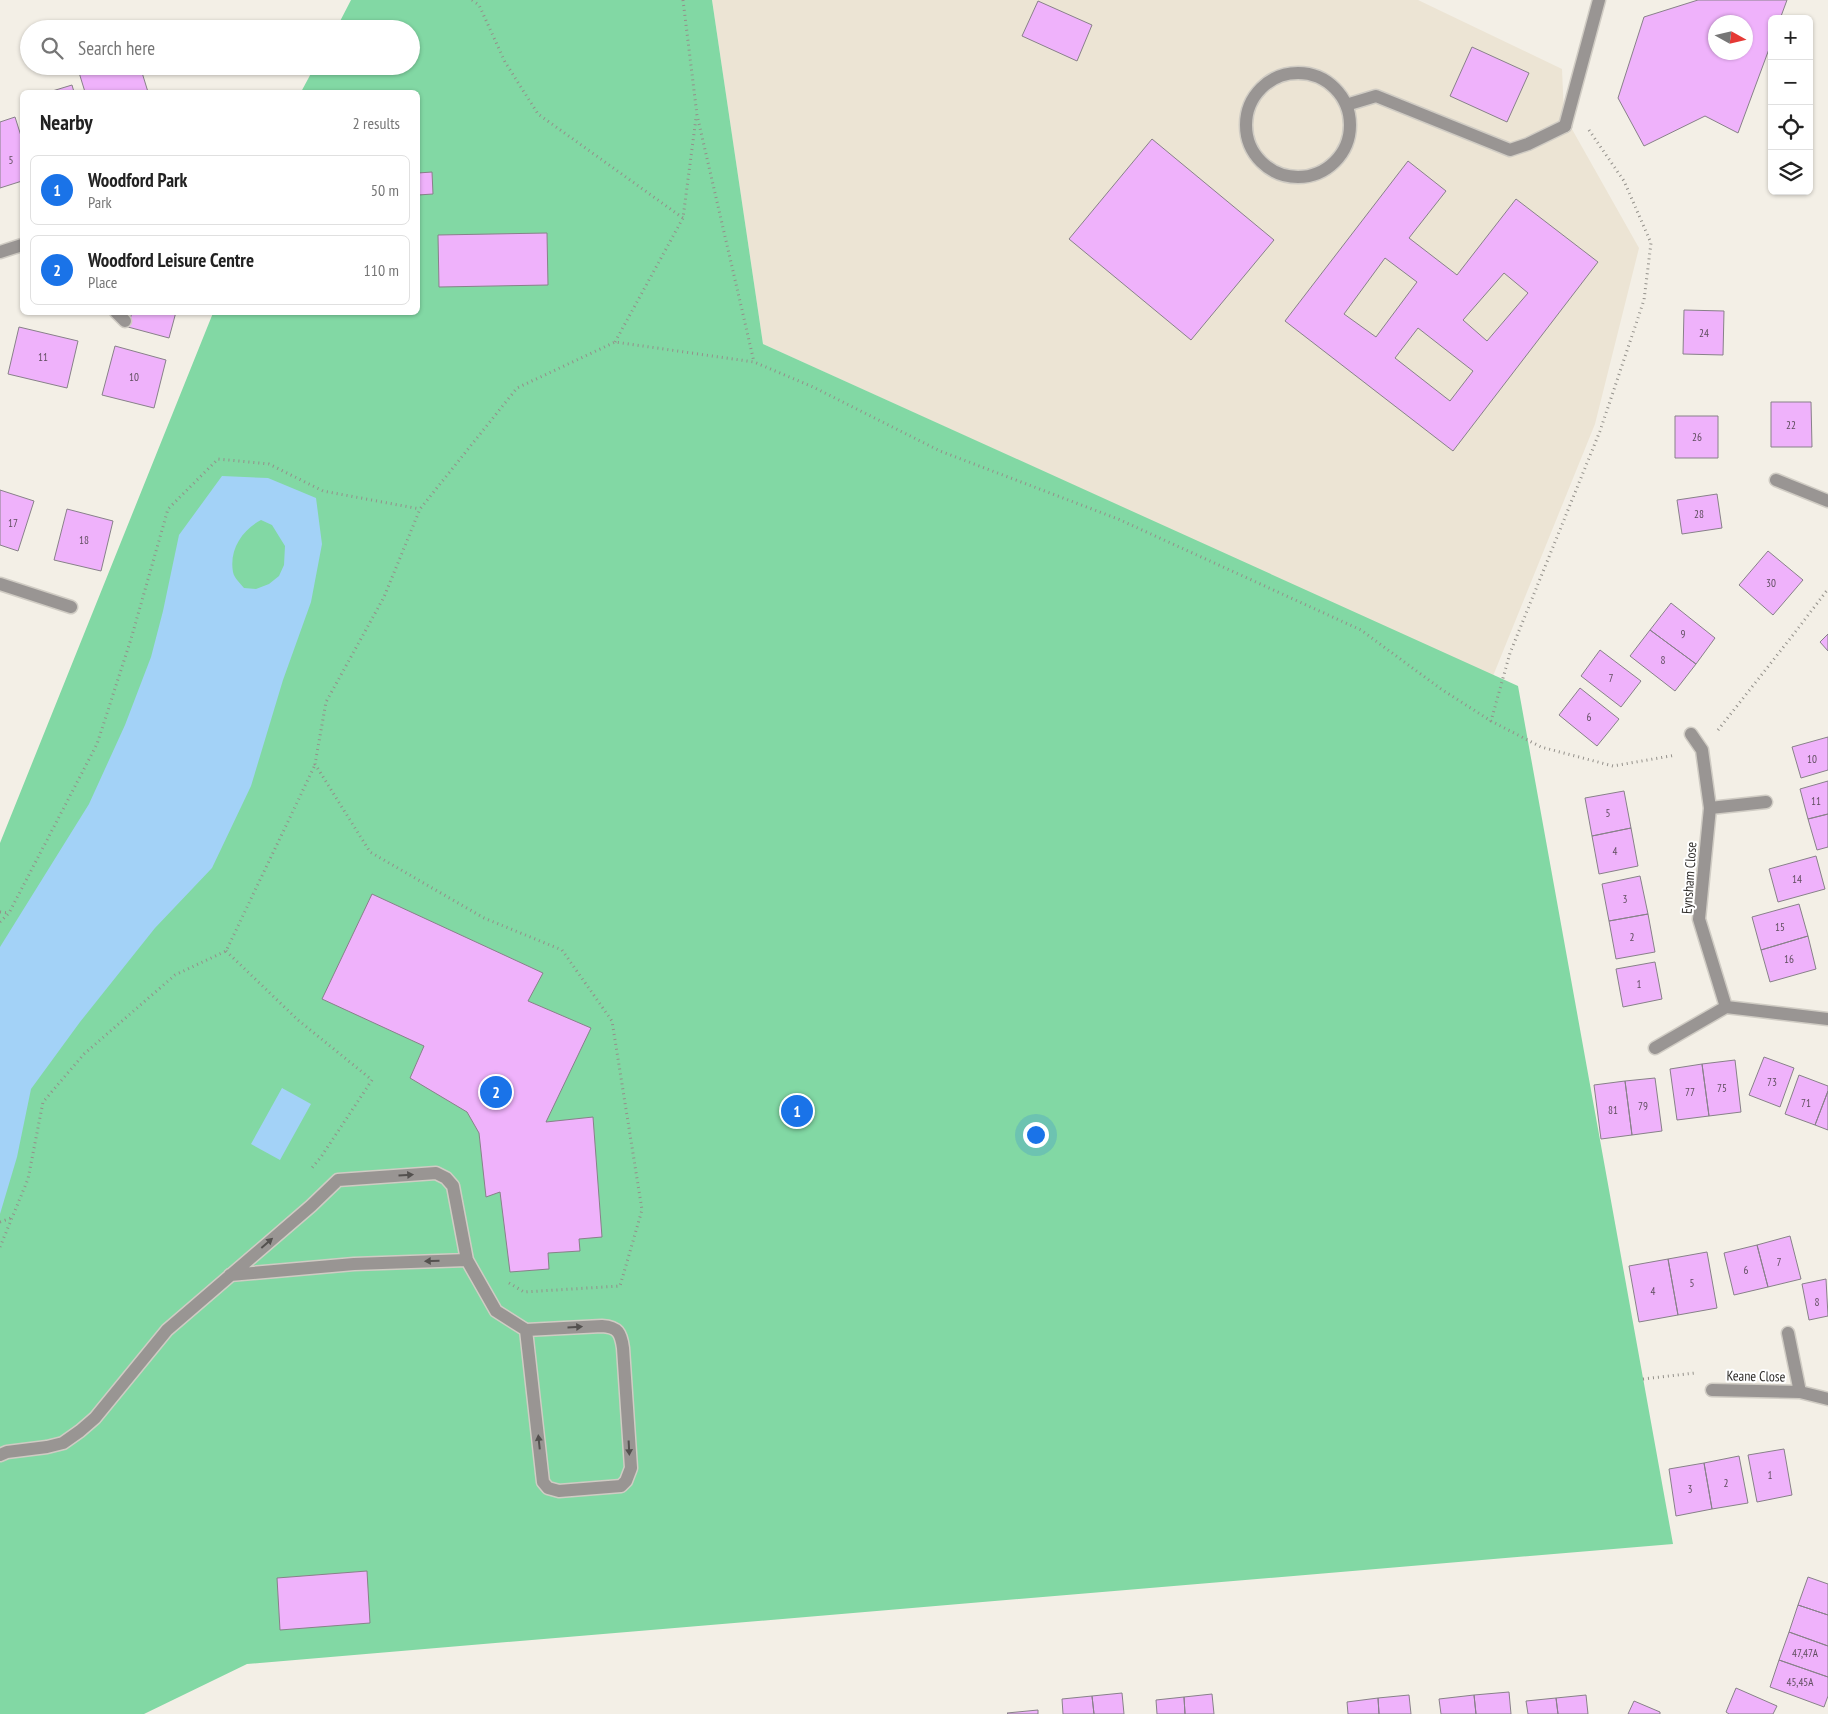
<!DOCTYPE html>
<html lang="en">
<head>
<meta charset="utf-8">
<style>
	body { margin:0; font-family:"PT Sans Narrow",sans-serif; background:#f2f2f2; color:#222 }
	.controls { position:absolute; right:15px; top:15px; display:grid; overflow:hidden; border-radius:8px; box-shadow:0 1px 4px #0004 }
	.controls button { width:45px; height:45px; display:grid; place-items:center; padding:0; border:0; border-bottom:1px solid #e0e0e0; background:#fff; color:#222; font:25px sans-serif }
	.compass { position:absolute; left:1708px; top:15px; width:45px; height:45px; border-radius:50%; background:#fff; box-shadow:0 1px 4px #0004; rotate:98deg }
	.you { position:absolute; left:1035px; top:1134px; width:18px; height:18px; margin:-12px; border:4px solid #fff; border-radius:50%; background:#1a73e8; box-shadow:0 0 0 8px #1a73e833 }
	.badge { display:grid; place-items:center; width:32px; height:32px; border-radius:50%; background:#1a73e8; color:#fff; font-size:16px; font-weight:700 }
	.pin { position:absolute; translate:-50% -50%; border:2px solid #fff; box-shadow:0 1px 5px #0006 }
	.list { margin:0; padding:0; list-style:none }
	h2 { display:flex; justify-content:space-between; align-items:center; height:65px; margin:0; padding:0 20px; font-size:21px }
	h2 small { font-size:16px; font-weight:400; color:#767676 }
	.list li { display:grid; grid-template-columns:32px 1fr auto; gap:15px; align-items:center; box-sizing:border-box; height:70px; margin:0 10px 10px; padding:0 10px; border:1px solid #e0e0e0; border-radius:8px }
	.list b { display:block; font-size:19px; white-space:nowrap }
	.list p { margin:0; font-size:16px; white-space:nowrap; color:#767676 }
	.list em { font-size:16px; font-style:normal; color:#767676 }
	.icon { flex:none; width:28px; height:28px; fill:none; stroke:currentColor; stroke-width:2; stroke-linecap:round; stroke-linejoin:round }
	.map { position:relative; flex:none; width:1828px; height:1714px; overflow:hidden }
	.search { position:absolute; background:#fff; box-shadow:0 1px 4px #0004; left:20px; top:20px; width:400px; height:55px; display:flex; align-items:center; gap:12px; box-sizing:border-box; padding:0 18px; border-radius:28px; color:#767676; font-size:19px }
	.panel { position:absolute; background:#fff; box-shadow:0 1px 4px #0004; left:20px; top:90px; width:400px; height:225px; border-radius:8px }
	.map>svg:first-child { display:block }
	.built { fill:#ece4d4 }
	.green { fill:#82d8a4 }
	.water { fill:#a3d2f7; fill-rule:evenodd }
	.building { fill:#efb2fb; stroke:#888189; fill-rule:evenodd }
	.lines { fill:none; stroke-linecap:round; stroke-linejoin:round }
	.lane-casing { stroke:#d0ccc4; stroke-width:15 }
	.street-casing { stroke:#d0ccc4; stroke-width:15 }
	.path { stroke:#93908a; stroke-width:3; stroke-dasharray:1 4; stroke-linecap:butt }
	.lane { stroke:#999593; stroke-width:12 }
	.street { stroke:#999593; stroke-width:12 }
	.oneway { fill:#54514f }
	.labels { text-anchor:middle; stroke-width:4; stroke-linejoin:round; paint-order:stroke }
	.number-label { font-size:11px; fill:#5f4e5e }
	.street-label { font-size:14px; fill:#2f2d2a; stroke:#fff }
</style>
</head>
<body>
<div class="map">
<svg width="1828" height="1714" viewBox="0 0 1828 1714">
	<rect width="100%" height="100%" fill="#f3efe6"/>
	<path class="built" d="M712,0H1418L1562,69L1564,115L1639,248L1595,424L1493,676L763,344Z"/>
	<path class="green" d="M351,0H712L763,344L1518,686L1673,1544L247,1664L144,1714H0V843L213,313L418,312V92H301L315,66H411V29H336Z"/>
	<path class="water" d="M222,476L268,478L316,498L322,544L311,602L283,680L251,786L212,868L155,928L80,1022L31,1089L17,1157L0,1214V947L89,804L125,725L151,657L163,611L179,535ZM261,520L272,525L285,546L284,565L279,576L269,584L256,589L244,588C241,584 234,578 233,572C229,550 242,530 261,520Z
		M282,1088L311,1104L280,1160L251,1144Z"/>
	<path class="building" d="M1698,0H1787L1780,19H1772V41L1738,133L1705,116L1644,146L1618,98L1644,17ZM1716,22H1746V52H1716Z
		M1038,1L1092,25L1077,61L1022,36Z
		M1472,47L1529,73L1507,122L1450,96Z
		M77,66H140L148,92H85Z
		M72,85L74,92H49Z
		M15,117L22,139V181L0,188V122Z
		M1152,139L1274,240L1191,340L1069,239Z
		M1408,161L1446,191L1409,238L1457,275L1516,199L1598,262L1453,451L1285,321ZM1385,258L1417,282L1376,337L1344,314ZM1504,273L1528,293L1487,341L1463,320ZM1418,328L1473,371L1450,401L1395,358Z
		M432,172L433,194L418,195V173Z
		M547,233L548,285L439,287L438,235Z
		M1684,310L1724,311L1723,355L1683,354Z
		M132,312H176L169,338L128,327Z
		M19,327L78,341L67,388L8,374Z
		M115,346L166,360L154,408L102,395Z
		M1771,402H1811L1812,447H1771Z
		M1675,416H1718V458H1675Z
		M0,490L34,501L18,551L0,545Z
		M1717,494L1722,528L1682,534L1677,500Z
		M67,509L113,521L101,571L54,560Z
		M1768,551L1803,580L1773,615L1739,585Z
		M1671,603L1715,638L1696,664L1650,630Z
		M1650,630L1696,664L1675,691L1630,656Z
		M1828,634V651L1820,642Z
		M1600,650L1641,681L1621,707L1581,676Z
		M1580,688L1619,719L1597,746L1559,715Z
		M1828,737V770L1801,778L1792,747Z
		M1828,781V814L1808,819L1800,789Z
		M1624,791L1631,828L1592,836L1585,798Z
		M1828,814V847L1817,850L1808,819Z
		M1631,828L1638,866L1599,874L1592,836Z
		M1816,856L1825,889L1778,902L1769,869Z
		M1640,876L1648,914L1609,921L1602,884Z
		M372,894L543,973L528,1001L591,1028L546,1122L593,1117L602,1237L579,1239L580,1251L548,1253L549,1269L510,1272L500,1192L486,1197L479,1133L467,1112L410,1078L424,1046L322,999Z
		M1799,904L1808,936L1761,950L1752,917Z
		M1648,914L1655,952L1616,959L1609,921Z
		M1808,936L1816,969L1770,982L1761,950Z
		M1655,962L1662,999L1623,1007L1616,969Z
		M1764,1057L1794,1068L1780,1107L1749,1095Z
		M1735,1060L1741,1112L1709,1116L1702,1064Z
		M1702,1064L1709,1116L1677,1120L1670,1069Z
		M1799,1075L1828,1086V1091L1815,1125L1785,1114Z
		M1655,1078L1662,1131L1632,1135L1625,1081Z
		M1625,1081L1632,1135L1601,1139L1594,1085Z
		M1828,1091V1130L1815,1125Z
		M1790,1236L1801,1279L1768,1287L1757,1245Z
		M1757,1245L1768,1287L1734,1295L1724,1253Z
		M1707,1252L1717,1308L1678,1315L1668,1259Z
		M1668,1259L1678,1315L1639,1322L1629,1266Z
		M1826,1279L1828,1316L1809,1320L1802,1284Z
		M1784,1449L1792,1495L1757,1502L1748,1455Z
		M1739,1456L1748,1503L1712,1509L1704,1463Z
		M1704,1463L1712,1509L1676,1516L1669,1469Z
		M367,1571L370,1623L280,1630L277,1578Z
		M1808,1577L1828,1584V1615L1798,1605Z
		M1798,1605L1828,1615V1646L1789,1632Z
		M1789,1632L1828,1646V1677L1779,1660Z
		M1779,1660L1828,1677V1696L1824,1707L1770,1687Z
		M1736,1688L1777,1706L1773,1714H1729L1726,1712Z
		M1509,1692L1511,1714H1476L1474,1695Z
		M1122,1693L1124,1714H1094L1092,1696Z
		M1212,1694L1214,1714H1185L1184,1697Z
		M1409,1695L1411,1714H1379L1378,1698Z
		M1474,1695L1476,1714H1441L1439,1699Z
		M1586,1695L1588,1714H1558L1556,1698Z
		M1092,1696L1094,1714H1063L1062,1699Z
		M1184,1697L1185,1714H1157L1156,1700Z
		M1378,1698L1379,1714H1348L1347,1702Z
		M1556,1698L1558,1714H1528L1526,1701Z
		M1634,1701L1660,1712V1714H1628Z
		M1038,1710V1714H1008L1007,1713Z"/>
	<g class="lines">
		<defs>
			<path id="lane" d="M1246 125a52 52 0 1 1 104 0a52 52 0 1 1-104 0Z
				M1346,105L1376,96L1510,150L1528,144L1565,126
				M467,1260L496,1311L526,1330L602,1326C618,1327 621,1333 623,1348L631,1468L626,1481L621,1486L559,1491L548,1488L543,1482L526,1330
				M0,1455L7,1452L47,1447L63,1443L80,1431L95,1418L167,1330L311,1206L338,1180L436,1173L446,1178L453,1186L467,1260L354,1264L230,1275"/>
			<path id="street" d="M1565,126L1599,0
				M0,252L22,245
				M116,312L125,321
				M1776,480L1828,501
				M0,584L71,607
				M1691,734L1702,750L1710,808L1699,919L1726,1007
				M1710,808L1766,802
				M1655,1048L1726,1007L1828,1019
				M1788,1333L1800,1392
				M1712,1390L1800,1392L1828,1399"/>
		</defs>
		<use href="#lane" class="lane-casing"/>
		<use href="#street" class="street-casing"/>
		<path class="path" d="M472,0L479,5L505,62L538,114L683,218
			M683,0L697,115L754,362
			M1589,130L1624,181L1651,243L1644,300L1600,431L1510,653L1491,721L1541,747L1613,766L1676,755
			M615,342L683,218L696,118
			M1718,730L1793,635L1828,589
			M0,912L9,913
			M0,922L9,913L97,744L131,639L168,509L218,459L269,464L323,491L420,509
			M226,951L298,1020L372,1080L321,1157L311,1169
			M0,1222L11,1218
			M0,1247L28,1179L43,1102L84,1054L175,975L226,951L315,765
			M509,1283L524,1292L620,1286L642,1210L612,1021L562,950L484,918L370,852L315,764L326,702L384,597L420,509L517,388L615,342L754,362L813,387L940,451L1118,519L1361,630L1441,689L1491,721
			M1643,1379L1695,1373"/>
		<use href="#lane" class="lane"/>
		<use href="#street" class="street"/>
	</g>
	<defs><path id="oneway-solid" d="M-6-.8H1V-3.2L6.5 0L1 3.2V.8H-6Z" transform="scale(1.25)"/></defs>
	<g class="oneway">
		<use href="#oneway-solid" transform="translate(406 1175) rotate(-4)"/>
		<use href="#oneway-solid" transform="translate(267 1243) rotate(-41)"/>
		<use href="#oneway-solid" transform="translate(432 1261) rotate(178)"/>
		<use href="#oneway-solid" transform="translate(575 1327) rotate(-3)"/>
		<use href="#oneway-solid" transform="translate(539 1442) rotate(-96)"/>
		<use href="#oneway-solid" transform="translate(629 1448) rotate(87)"/>
	</g>
	<g class="labels">
		<g class="number-label">
			<text x="11" y="164">5</text>
			<text x="1704" y="337">24</text>
			<text x="43" y="361">11</text>
			<text x="134" y="381">10</text>
			<text x="1791" y="429">22</text>
			<text x="1697" y="441">26</text>
			<text x="1699" y="518">28</text>
			<text x="13" y="527">17</text>
			<text x="84" y="544">18</text>
			<text x="1771" y="587">30</text>
			<text x="1683" y="638">9</text>
			<text x="1663" y="664">8</text>
			<text x="1611" y="682">7</text>
			<text x="1589" y="721">6</text>
			<text x="1812" y="763">10</text>
			<text x="1816" y="805">11</text>
			<text x="1608" y="817">5</text>
			<text x="1615" y="855">4</text>
			<text x="1797" y="883">14</text>
			<text x="1625" y="903">3</text>
			<text x="1780" y="931">15</text>
			<text x="1632" y="941">2</text>
			<text x="1789" y="963">16</text>
			<text x="1639" y="988">1</text>
			<text x="1772" y="1086">73</text>
			<text x="1722" y="1092">75</text>
			<text x="1690" y="1096">77</text>
			<text x="1806" y="1107">71</text>
			<text x="1643" y="1110">79</text>
			<text x="1613" y="1114">81</text>
			<text x="1779" y="1266">7</text>
			<text x="1746" y="1274">6</text>
			<text x="1692" y="1287">5</text>
			<text x="1653" y="1295">4</text>
			<text x="1817" y="1306">8</text>
			<text x="1770" y="1479">1</text>
			<text x="1726" y="1487">2</text>
			<text x="1690" y="1493">3</text>
			<text x="1805" y="1657">47,47A</text>
			<text x="1800" y="1686">45,45A</text>
		</g>
		<g class="street-label">
			<text transform="translate(1689 878) rotate(-86)" y="5">Eynsham Close</text>
			<text transform="translate(1756 1376) rotate(1)" y="5">Keane Close</text>
		</g>
	</g>
</svg>
<div class="controls">
<button>+</button>
<button>−</button>
<button><svg class="icon" aria-label="locate" viewBox="0 0 24 24"><circle cx="12" cy="12" r="6"/><path d="M12 2v4M12 18v4M2 12h4M18 12h4"/></svg></button>
<button><svg class="icon" aria-label="layers" viewBox="0 0 24 24"><path d="M12 4l9 5-9 5-9-5zM3 14l9 5 9-5"/></svg></button>
</div>
<svg class="compass" viewBox="-18 -18 36 36"><path d="M0-13l5 13h-10z" fill="#e53935"/><path d="M0 13l5-13h-10z" fill="#767676"/></svg>
<div class="you"></div>
<div class="pin badge" style="left:797px;top:1111px">1</div>
<div class="pin badge" style="left:496px;top:1092px">2</div>
<div class="search"><svg class="icon" aria-label="search" viewBox="0 0 24 24"><circle cx="10" cy="10" r="6"/><path d="M15 15l6 6"/></svg>Search here</div>
<section class="panel">
<h2>Nearby<small>2 results</small></h2>
<ul class="list">
<li><span class="badge">1</span><div><b>Woodford Park</b><p>Park</p></div><em>50 m</em></li>
<li><span class="badge">2</span><div><b>Woodford Leisure Centre</b><p>Place</p></div><em>110 m</em></li>
</ul>
</section>
</div>
</body>
</html>
